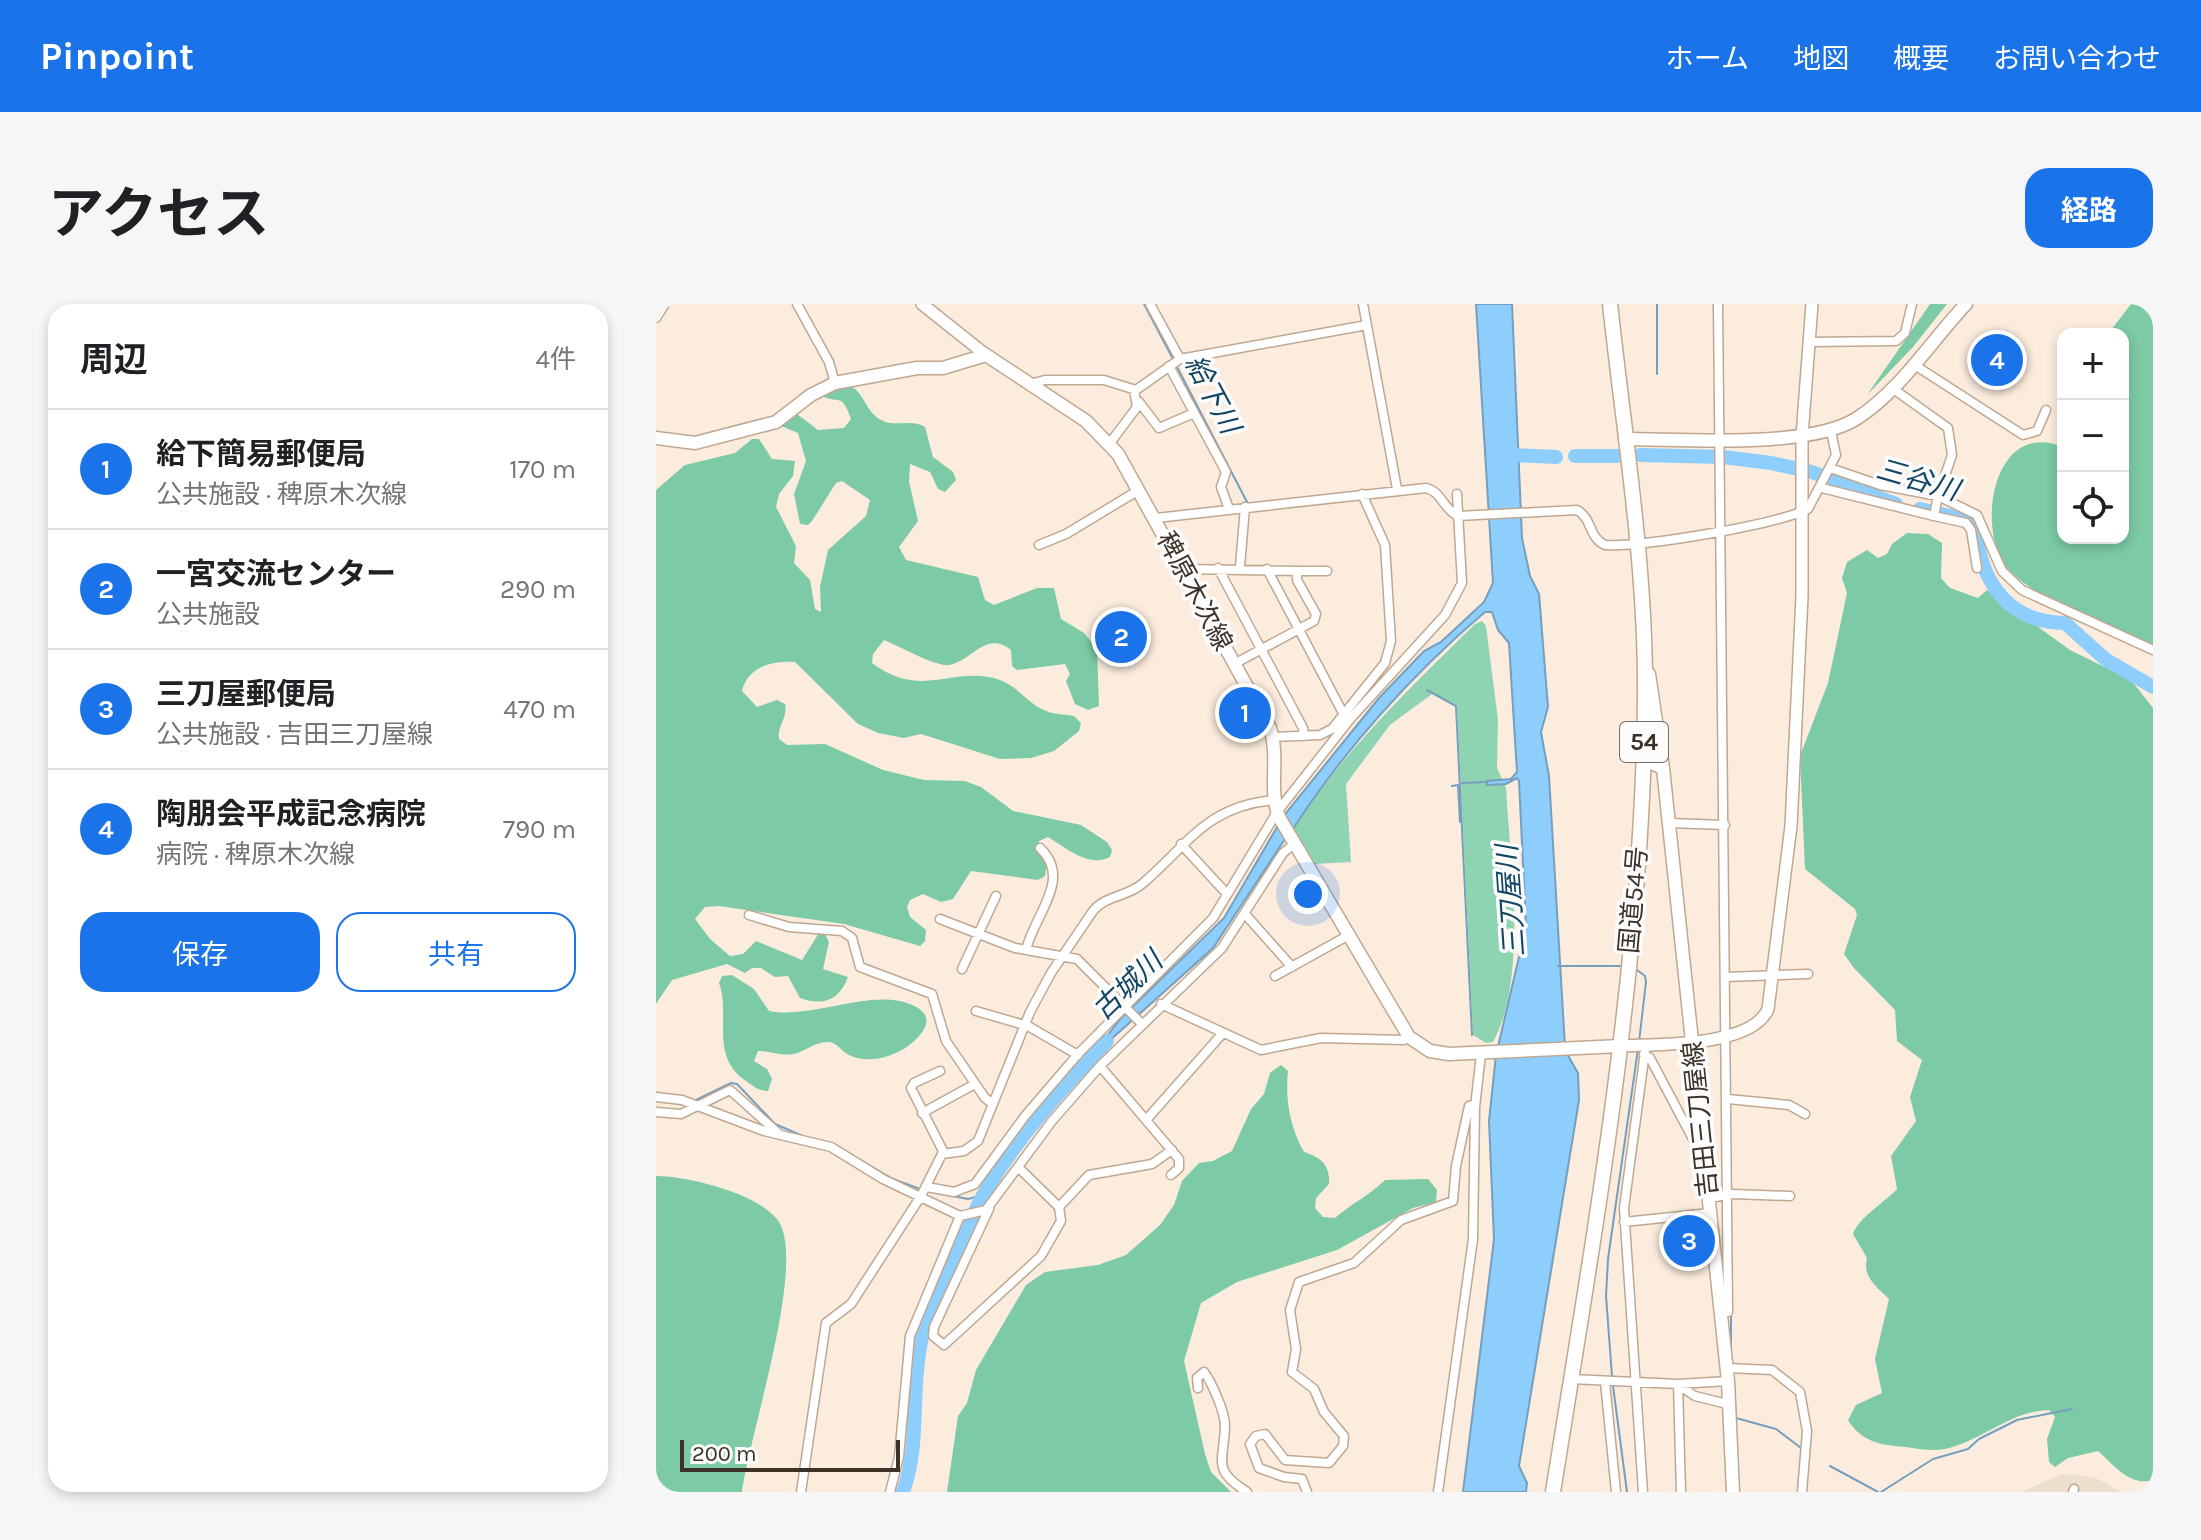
<!DOCTYPE html>
<html lang="ja">
<head>
<meta charset="utf-8">
<style>
	body { margin:0; font-family:Karla,"Noto Sans JP",sans-serif; background:#f6f6f6; color:#202124 }
	.controls { position:absolute; right:24px; top:24px; display:grid; overflow:hidden; border-radius:16px; box-shadow:0 4px 12px #0003 }
	.controls button { width:72px; height:72px; display:grid; place-items:center; padding:0; border:0; border-bottom:2px solid #e0e0e0; background:#fff; color:#202124; font:40px sans-serif }
	.scale { position:absolute; left:24px; bottom:20px; width:220px; box-sizing:border-box; padding-left:8px; border:4px solid #3c3228; border-top:0; font-size:22px; line-height:28px; white-space:nowrap; color:#3c3228; -webkit-text-stroke:6px #fcfcfc; paint-order:stroke }
	.you { position:absolute; left:652px; top:590px; width:28px; height:28px; margin:-20px; border:6px solid #fff; border-radius:50%; background:#1a73e8; box-shadow:0 0 0 12px #1a73e833 }
	.badge { display:grid; place-items:center; width:52px; height:52px; border-radius:50%; background:#1a73e8; color:#fff; font-size:26px; font-weight:700 }
	.pin { position:absolute; translate:-50% -50%; border:4px solid #fff; box-shadow:0 2px 8px #0006 }
	.list { margin:0; padding:0; list-style:none }
	h2 { display:flex; justify-content:space-between; align-items:center; height:104px; margin:0; padding:0 32px; font-size:34px }
	h2 small { font-size:26px; font-weight:400; color:#757577 }
	.list li { display:grid; grid-template-columns:52px 1fr auto; gap:24px; align-items:center; box-sizing:border-box; height:120px; padding:0 32px; border-top:2px solid #e0e0e0 }
	.list b { display:block; font-size:30px; white-space:nowrap }
	.list p { margin:0; font-size:26px; white-space:nowrap; color:#757577 }
	.list em { font-size:26px; font-style:normal; color:#757577 }
	.actions { display:flex; gap:16px; padding:24px 32px }
	.actions a { flex:1; padding:18px 0; border:2px solid #1a73e8; border-radius:24px; text-align:center; font-size:28px; color:#1a73e8 }
	.actions .main { background:#1a73e8; color:#fff }
	.icon { flex:none; width:44px; height:44px; fill:none; stroke:currentColor; stroke-width:2; stroke-linecap:round; stroke-linejoin:round }
	.map { position:relative; flex:none; width:1497px; height:1188px; overflow:hidden; border-radius:24px }
	header { display:flex; align-items:center; gap:48px; box-sizing:border-box; height:112px; padding:0 40px; background:#1a73e8; color:#fff }
	header strong { font-size:38px }
	nav { display:flex; gap:44px; margin-inline-start:auto; font-size:28px }
	.intro { display:flex; align-items:center; justify-content:space-between; box-sizing:border-box; height:192px; padding:0 48px }
	h1 { margin:0; font-size:56px }
	.button { padding:20px 36px; border-radius:24px; background:#1a73e8; color:#fff; font-size:28px; font-weight:700 }
	main { display:flex; gap:48px; padding:0 48px }
	aside { flex:1; background:#fff; border-radius:24px; box-shadow:0 4px 12px #0003 }
	.map>svg:first-child { display:block }
	.education { fill:#ecdfcc }
	.green { fill:#8ed4b3 }
	.forest { fill:#7ccaa6 }
	.water { fill:#8dcefd; stroke:#759fbd; stroke-width:2 }
	.lines { fill:none; stroke-linecap:round; stroke-linejoin:round }
	.stream { stroke:#759fbd; stroke-width:2 }
	.river { stroke:#8dcefd; stroke-width:14 }
	.minor-casing { stroke:#c0a791; stroke-width:11 }
	.tertiary-casing { stroke:#c0a791; stroke-width:14 }
	.secondary-casing { stroke:#c0a791; stroke-width:15 }
	.trunk-casing { stroke:#c0a791; stroke-width:17 }
	.minor { stroke:#fff; stroke-width:8 }
	.tertiary { stroke:#fff; stroke-width:11 }
	.secondary { stroke:#fff; stroke-width:12 }
	.trunk { stroke:#fff; stroke-width:14 }
	.labels { text-anchor:middle; stroke-width:7; stroke-linejoin:round; paint-order:stroke }
	.shield { fill:#fcfcfc; stroke:#766f68; stroke-width:2 }
	.shield-label { font-size:24px; font-weight:bold; fill:#3c3228 }
	.street-label { font-size:26px; fill:#3c3228; stroke:#fcfcfc }
	.water-label { font-size:28px; font-style:italic; fill:#134564; stroke:#fcfcfc }
</style>
</head>
<body>
<header>
<strong>Pinpoint</strong>
<nav><a>ホーム</a><a>地図</a><a>概要</a><a>お問い合わせ</a></nav>
</header>
<div class="intro"><h1>アクセス</h1><a class="button">経路</a></div>
<main>
<aside>
<h2>周辺<small>4件</small></h2>
<ul class="list">
<li><span class="badge">1</span><div><b>給下簡易郵便局</b><p>公共施設 · 稗原木次線</p></div><em>170 m</em></li>
<li><span class="badge">2</span><div><b>一宮交流センター</b><p>公共施設</p></div><em>290 m</em></li>
<li><span class="badge">3</span><div><b>三刀屋郵便局</b><p>公共施設 · 吉田三刀屋線</p></div><em>470 m</em></li>
<li><span class="badge">4</span><div><b>陶朋会平成記念病院</b><p>病院 · 稗原木次線</p></div><em>790 m</em></li>
</ul>
<div class="actions"><a class="main">保存</a><a>共有</a></div>
</aside>
<div class="map">
<svg width="1497" height="1188" viewBox="0 0 1497 1188">
	<rect width="100%" height="100%" fill="#fbecde"/>
	<path class="education" d="M1407,1170L1438,1173L1465,1188H1364Z"/>
	<path class="green" d="M826,317L830,322L842,416L841,464L850,484C854,556 872,674 837,738L830,739L817,731L801,401L776,390L734,421L690,480L695,558L659,560L638,525C687,447 754,384 819,320Z"/>
	<path class="forest" d="M1274,0H1291L1257,43L1211,91Z
		M1475,0H1497V342C1459,326 1369,291 1348,260C1320,217 1340,115 1407,143V234H1467V30H1452Z
		M190,80C209,86 208,107 225,116C239,124 255,114 269,123L277,153L297,168L300,176L289,188L282,185L274,168L254,160L253,177L262,217L243,243L250,256L322,273L329,296L338,301L381,284H398L405,315L428,329L441,345L443,402L432,406L419,400L410,377L414,370L409,360L361,366L356,362L355,346C329,326 317,357 293,361C280,363 243,342 228,336L217,350L216,359C265,396 296,362 341,375C362,381 373,402 393,408C401,411 410,410 418,412L425,419L423,427L398,447L375,454L344,455L265,430L248,434L222,429L202,420L139,358C117,356 91,363 86,387L101,403L121,396L129,400C132,414 121,422 123,435L131,441L169,440L227,466L268,476L309,477L325,483L357,507L425,521L451,538L456,546L454,553C432,564 411,544 392,533L383,537L382,548L391,560L389,572L382,576L315,567L297,595L285,598L267,590L254,596L251,603L254,613L270,626L269,637L264,642L188,620L63,602L49,603L39,615L54,635L74,652L87,650L100,637L146,656L163,629L169,630L173,638L167,665L192,673C183,697 167,702 144,694L132,672L119,673L105,664H96L89,669L71,660L16,676L0,700V186L29,161L79,149L96,135H103L116,155L139,157L137,172L123,190L120,203L140,242L138,259L154,276L159,305L165,308L164,283L172,246L210,212L214,196L186,177L180,179L156,217L152,221L144,220L138,190L150,157L142,129L125,122L132,113L141,110L162,126L188,124L195,115C185,86 183,102 164,91Z
		M1251,229L1272,230L1286,239L1285,274L1294,284L1322,294L1331,286L1414,346L1475,376L1497,404V1176C1474,1183 1458,1161 1442,1147L1412,1154L1399,1163L1393,1158L1391,1135L1399,1113L1393,1106C1354,1107 1326,1137 1289,1145C1271,1148 1256,1143 1239,1142C1219,1140 1203,1134 1192,1116L1200,1101L1226,1089L1219,1055L1233,995C1221,983 1206,973 1211,954L1197,930C1203,913 1228,899 1241,885L1235,852L1260,817L1254,793L1266,756L1241,737L1239,706L1198,664L1188,650L1201,611L1199,605L1149,565L1144,452L1172,379L1191,289L1186,274L1191,258L1211,246L1222,254L1231,250L1236,240Z
		M76,671L98,685L113,707C161,716 221,680 262,704C270,709 273,716 268,725C255,748 217,763 193,751C185,747 182,739 173,738C160,737 150,747 138,750C126,752 114,747 102,747L98,757L111,765L116,775L112,787C103,787 97,782 90,777C53,752 75,712 63,679L66,672Z
		M625,761L632,767C629,796 634,823 648,848C666,854 674,861 673,880L660,894L659,904L667,913L679,914C696,899 713,892 729,876L772,875L781,886L780,898L757,904L681,946L581,978L545,999L528,1057L549,1150L555,1168L575,1188H291L302,1112L311,1099L320,1066L370,981L389,968L442,961L470,951L504,921L518,901L526,877L543,859L557,857L576,847L595,805L608,790L614,769Z
		M0,872C32,872 105,890 123,918C150,962 93,1132 86,1188H0Z"/>
	<path class="water" d="M820,0H856L866,234L874,272L883,290L892,403L885,428L893,472L909,743L841,747L870,623L863,477L861,474L850,480L831,481V477L855,475L861,468L853,339L842,326L836,308H829C756,370 687,447 635,528L626,514L723,394L768,347L785,338L828,298L837,279Z
		M624,518L631,532L557,644L433,755L465,714L568,614Z
		M910,748L922,769L923,796L863,1162L871,1179L870,1188H807L838,935L833,817L840,751Z"/>
	<g class="lines">
		<path class="stream" d="M488,0L517,55
			M520,61L591,198
			M1001,70V0
			M1068,235L1070,444
			M771,386L800,402L816,731
			M806,479L831,478
			M796,482L802,481L804,518
			M902,662H964
			M981,666L989,672L990,678L983,738
			M40,796L75,779L81,780L119,820L149,833
			M9,798L30,801
			M178,841L237,875L264,885
			M271,887L312,895L327,891
			M1075,1048V1011
			M956,1072L950,992L952,955L982,745
			M957,1082L971,1188
			M1080,1114L1120,1125L1145,1144
			M1174,1162L1222,1188
			M1225,1188L1277,1155L1312,1145L1323,1135L1361,1116L1416,1105"/>
		<path class="river" d="M855,151L900,153
			M984,151L1067,153L1115,159L1156,168L1240,200
			M919,152H961
			M1264,205L1311,216C1321,229 1322,247 1328,263C1342,299 1370,319 1409,319L1449,355L1497,383
			M247,1188C265,1138 254,1089 265,1038C270,1011 284,985 296,960C307,936 316,910 329,888C363,831 406,785 451,737"/>
		<defs>
			<path id="minor" d="M141,0L173,58L179,79
				M494,0L524,55
				M707,0L741,185
				M1062,0L1072,1008H1065
				M0,14L9,0
				M1153,38L1240,37L1249,29L1256,0
				M1257,60L1367,131L1381,127L1390,106
				M513,62L570,168L565,183L573,205
				M374,80L389,76H448L480,86L524,55L711,21
				M1236,84L1292,124L1296,151L1282,192L1321,211L1346,267L1366,286L1497,346
				M483,98L503,124L538,109
				M454,139L481,103L478,86
				M1166,184L1278,212L1282,192L1224,181L1174,164
				M1278,212L1310,219L1315,226L1321,264
				M500,214L770,184C786,188 787,205 802,212L921,206C937,215 932,233 949,241C988,243 1118,221 1152,205L1180,151L1175,127
				M383,241L410,230L483,186
				M584,263L589,203
				M562,264L647,424L648,432
				M526,265L641,267V276L660,310L658,317L578,360
				M611,265L688,411
				M641,267H671
				M617,433L664,431L676,425L729,359L735,337L729,241L706,190
				M1012,519L1069,521
				M525,540L571,590
				M589,610L636,663
				M93,611L133,623L186,627L196,634L204,663L276,690L290,737L329,794L337,800
				M284,615L359,644L421,655L485,719
				M370,646C378,611 417,575 384,544
				M306,665L340,592
				M619,672L693,631
				M1070,673L1152,670
				M505,700L605,746L665,734L748,736L753,733
				M320,707L372,722L422,751
				M988,750L994,754L1038,837L1047,842
				M444,762L523,855V864L515,871
				M284,767L258,779L255,784L288,849
				M0,793L26,796L108,827L175,843L227,875L304,912L330,906L396,817L444,762L566,644L627,549L638,540
				M1072,795L1133,801L1149,810
				M0,808L25,810L74,786L122,829
				M266,809L319,780
				M491,815L566,730
				M271,883L298,888L319,880L369,812L422,750L557,614L621,508L695,414L789,311L806,279L801,190
				M1053,894L1077,890L1134,892
				M403,903L433,871L496,860L516,846
				M333,905L278,1023L277,1032L288,1041L385,952L405,917L403,903L362,863
				M968,918L1054,909
				M1071,1064L1116,1066L1144,1088L1151,1127L1146,1188
				M915,1075L1022,1080L1072,1077
				M949,1078L960,1188
				M1022,1080L1025,1188
				M1022,1081L1039,1092L1075,1101
				M542,1084L541,1074L548,1068C556,1079 569,1108 569,1122C568,1158 555,1165 591,1188
				M145,1188L170,1019L195,1000L265,892L286,850L308,847L322,837L374,708L395,669L437,607C450,591 471,593 486,580C533,540 550,502 618,496
				M234,1188L243,1153L254,1032L304,912
				M651,1188L646,1175L628,1173L603,1164L594,1140L600,1132L609,1130L629,1156L673,1159L687,1142L688,1132L668,1108L658,1085L636,1068L640,1045L634,1006L643,978L698,959L745,916L797,897L800,862L813,802L819,800
				M782,1188L817,935L819,803L825,750
				M987,1188L968,904L990,740
				M1417,1188L1418,1185"/>
			<path id="tertiary" d="M266,0L330,51
				M965,742C1002,740 1096,743 1112,705L1135,522L1146,292V132L1156,0"/>
			<path id="secondary" d="M0,134L39,139L120,118L155,91L179,79L261,64H287L330,51L430,117L462,150L614,424C624,454 612,484 623,513L753,733L774,747L793,750L965,742
				M969,135C1028,135 1151,145 1200,115C1244,87 1275,37 1310,0
				M993,370L1007,464
				M988,456L1007,464L1072,1077L1077,1188"/>
			<path id="trunk" d="M897,1188C939,924 987,659 989,391C990,261 968,129 954,0"/>
		</defs>
		<use href="#minor" class="minor-casing"/>
		<use href="#tertiary" class="tertiary-casing"/>
		<use href="#secondary" class="secondary-casing"/>
		<use href="#trunk" class="trunk-casing"/>
		<use href="#minor" class="minor"/>
		<use href="#tertiary" class="tertiary"/>
		<use href="#secondary" class="secondary"/>
		<use href="#trunk" class="trunk"/>
	</g>
	<g class="labels">
		<rect class="shield" x="964" y="418" width="48" height="40" rx="6"/>
		<g class="shield-label">
			<text x="988" y="446">54</text>
		</g>
		<g class="street-label">
			<text transform="translate(539 287) rotate(62)" y="9">稗原木次線</text>
			<text transform="translate(977 596) rotate(-85)" y="9">国道54号</text>
			<text transform="translate(1044 815) rotate(-96)" y="9">吉田三刀屋線</text>
		</g>
		<g class="water-label">
			<text transform="translate(557 90) rotate(62)" y="10">給下川</text>
			<text transform="translate(1262 175) rotate(16)" y="10">三谷川</text>
			<text transform="translate(854 597) rotate(-94)" y="10">三刀屋川</text>
			<text transform="translate(471 681) rotate(-44)" y="10">古城川</text>
		</g>
	</g>
</svg>
<div class="controls">
<button>+</button>
<button>−</button>
<button><svg class="icon" aria-label="locate" viewBox="0 0 24 24"><circle cx="12" cy="12" r="6"/><path d="M12 2v4M12 18v4M2 12h4M18 12h4"/></svg></button>
</div>
<div class="scale">200 m</div>
<div class="you"></div>
<div class="pin badge" style="left:589px;top:409px">1</div>
<div class="pin badge" style="left:465px;top:333px">2</div>
<div class="pin badge" style="left:1033px;top:937px">3</div>
<div class="pin badge" style="left:1341px;top:56px">4</div>
</div>
</main>
</body>
</html>
